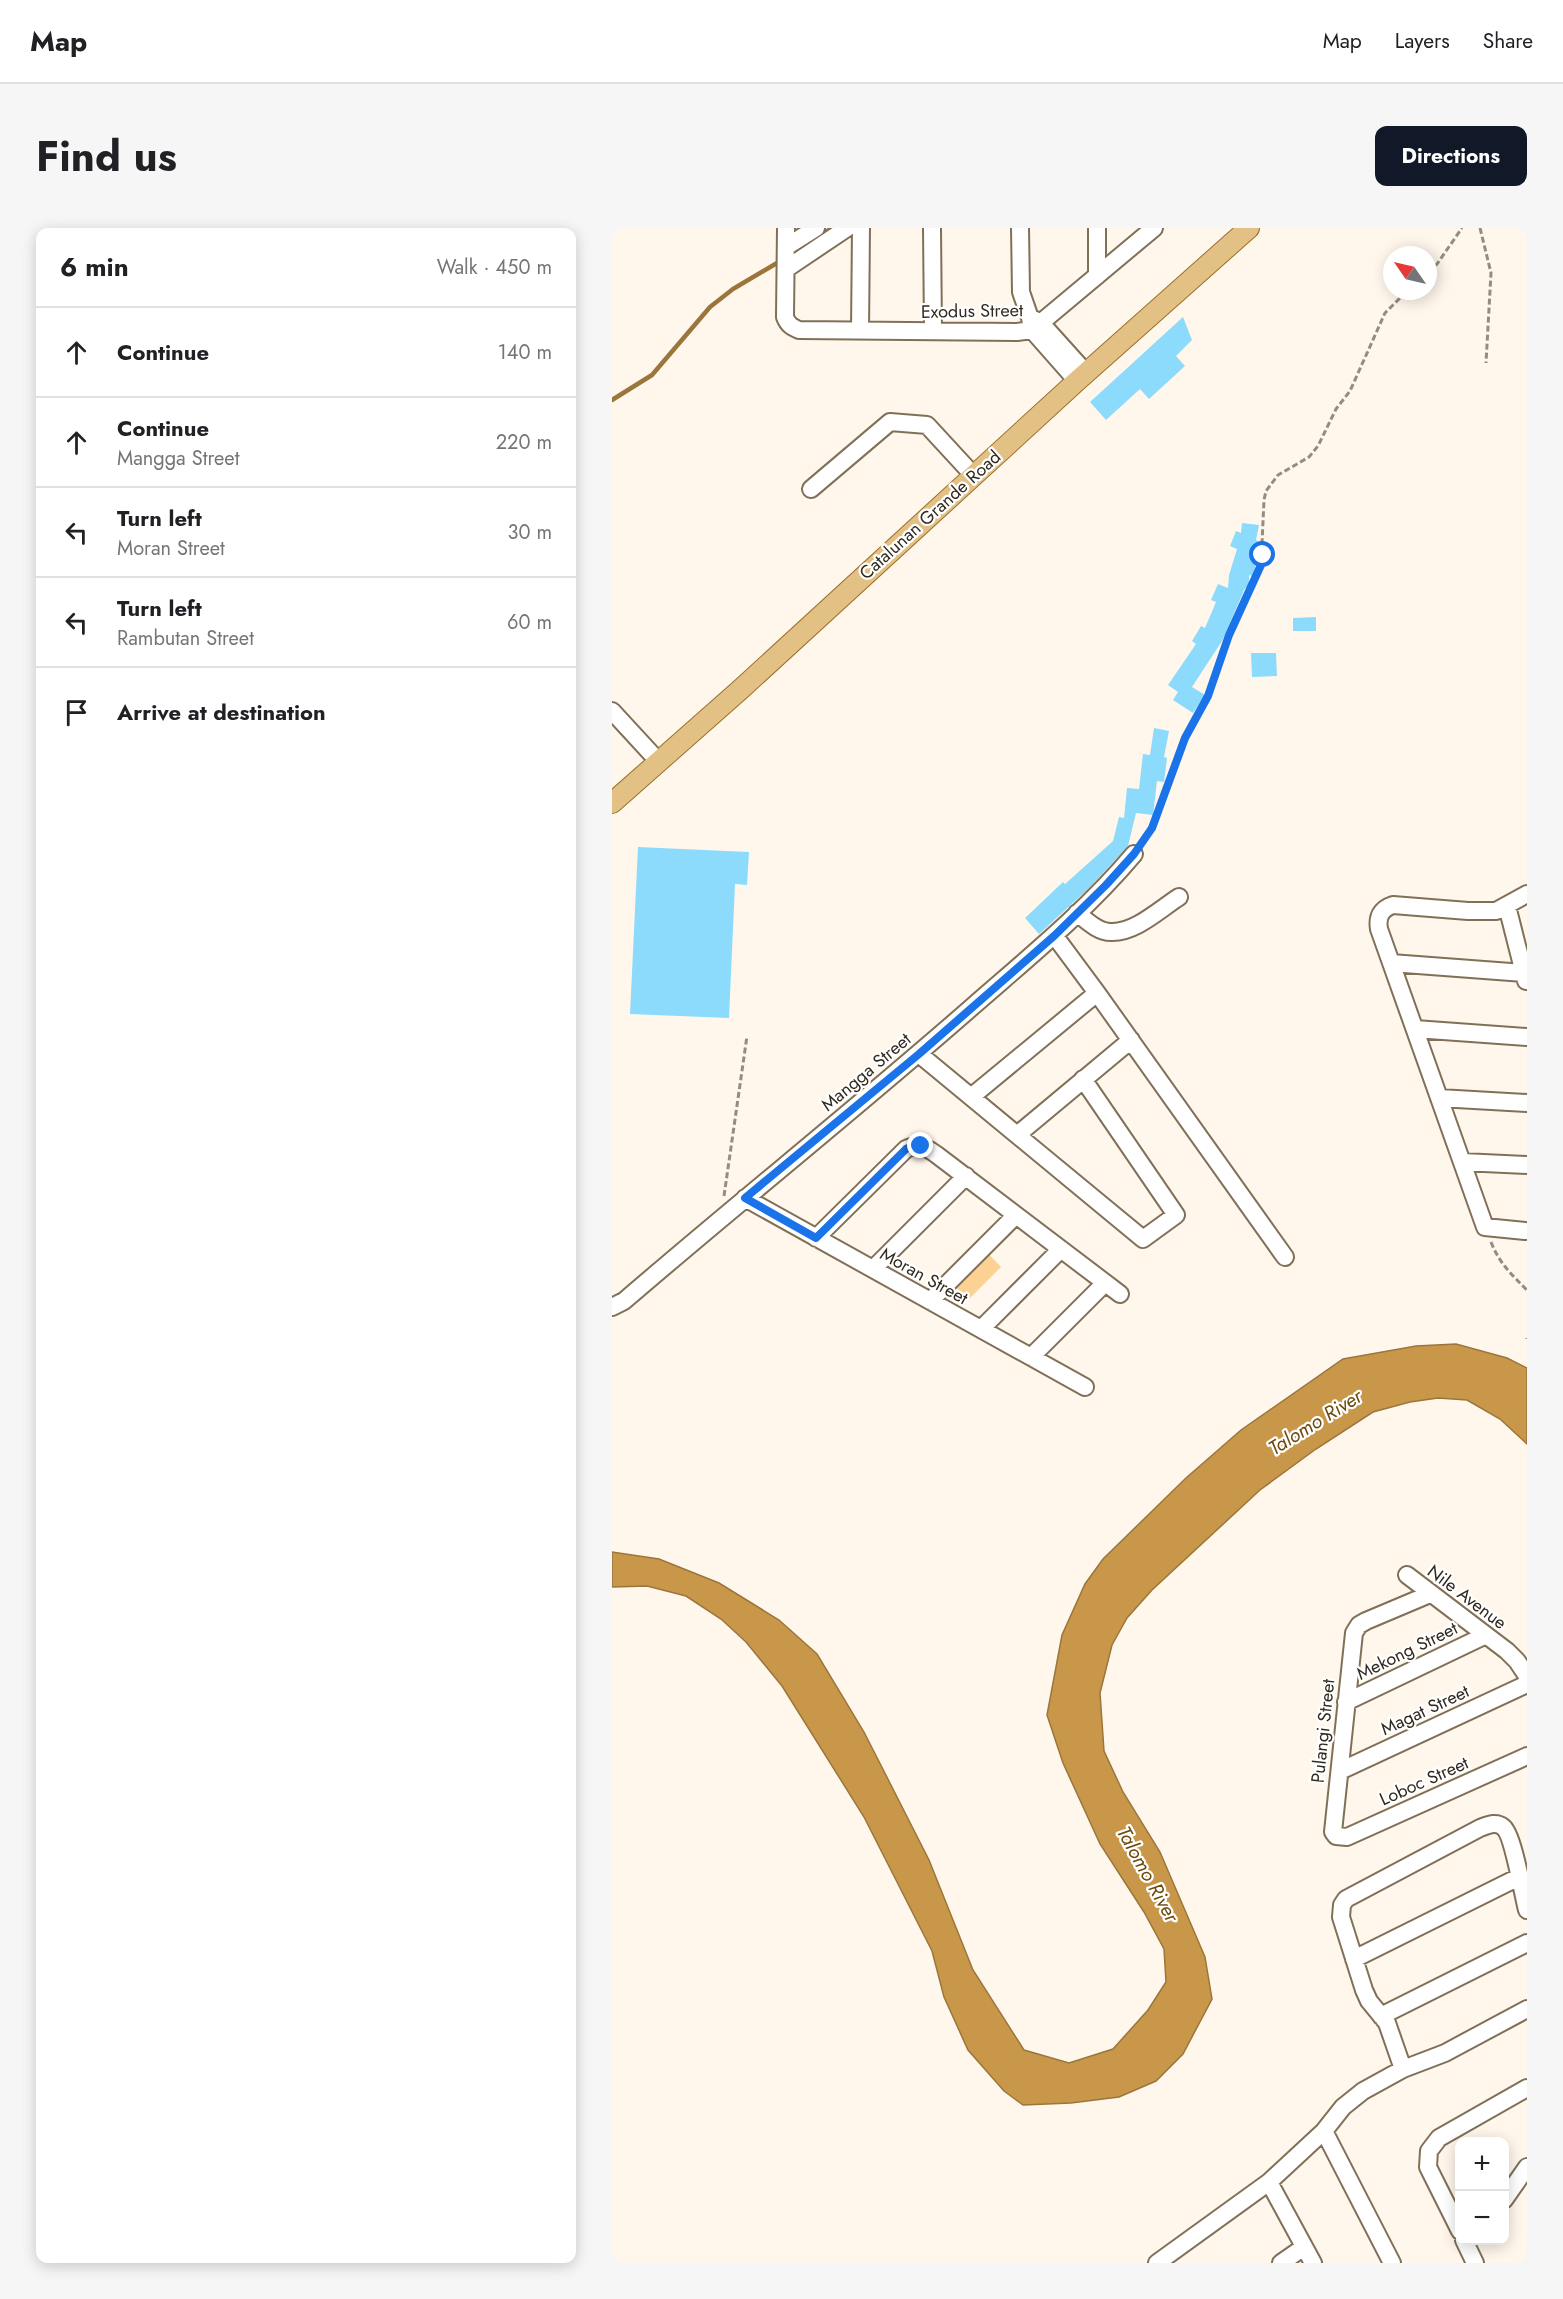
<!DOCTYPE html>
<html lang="en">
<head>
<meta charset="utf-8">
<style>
	body { margin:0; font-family:Jost,sans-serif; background:#f6f6f6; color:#202124 }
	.controls { position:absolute; right:18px; bottom:18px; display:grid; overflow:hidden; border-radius:12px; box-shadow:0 3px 15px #0003 }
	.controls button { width:54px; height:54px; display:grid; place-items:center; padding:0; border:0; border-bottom:2px solid #e0e0e0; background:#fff; color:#202124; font:30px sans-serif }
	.compass { position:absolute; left:771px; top:18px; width:54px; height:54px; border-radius:50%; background:#fff; box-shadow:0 3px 15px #0003; rotate:304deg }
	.stop { position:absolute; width:18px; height:18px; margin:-14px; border:4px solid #1a73e8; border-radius:50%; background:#fff }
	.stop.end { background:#1a73e8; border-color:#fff; box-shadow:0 2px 6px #0008 }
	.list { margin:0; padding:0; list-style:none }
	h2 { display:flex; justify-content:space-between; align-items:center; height:78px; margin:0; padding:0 24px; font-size:26px }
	h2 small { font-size:20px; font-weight:400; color:#757577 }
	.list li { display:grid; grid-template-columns:39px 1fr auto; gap:18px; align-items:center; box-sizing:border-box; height:90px; padding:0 24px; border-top:2px solid #e0e0e0 }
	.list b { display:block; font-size:22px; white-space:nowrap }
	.list p { margin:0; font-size:20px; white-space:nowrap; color:#757577 }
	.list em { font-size:20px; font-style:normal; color:#757577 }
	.icon { flex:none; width:33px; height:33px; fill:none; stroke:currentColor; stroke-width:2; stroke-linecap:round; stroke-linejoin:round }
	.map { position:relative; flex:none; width:915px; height:2035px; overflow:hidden; border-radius:12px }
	header { display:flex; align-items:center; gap:36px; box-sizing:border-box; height:84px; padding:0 30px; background:#fff; border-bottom:2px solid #e0e0e0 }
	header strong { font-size:28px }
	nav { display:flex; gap:33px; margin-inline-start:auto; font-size:21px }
	.intro { display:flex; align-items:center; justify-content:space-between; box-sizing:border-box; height:144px; padding:0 36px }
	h1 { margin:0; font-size:42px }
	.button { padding:15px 27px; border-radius:12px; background:#111827; color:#fff; font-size:21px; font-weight:700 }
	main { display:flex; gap:36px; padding:0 36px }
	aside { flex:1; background:#fff; border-radius:12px; box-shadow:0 3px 15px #0003 }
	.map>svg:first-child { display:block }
	.green { fill:#fbd194 }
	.water { fill:#c99749; stroke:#9b763c; stroke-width:1.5 }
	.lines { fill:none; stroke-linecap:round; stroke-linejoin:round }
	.stream { stroke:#9b763c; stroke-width:4.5 }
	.building { fill:#8cdbfc }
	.minor-casing { stroke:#807058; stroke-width:20 }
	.major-casing { stroke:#99702c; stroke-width:22 }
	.path { stroke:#948c82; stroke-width:3; stroke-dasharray:6 3; stroke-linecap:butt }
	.minor { stroke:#fff; stroke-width:16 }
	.major { stroke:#e3c185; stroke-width:20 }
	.route { stroke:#1a73e8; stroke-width:8 }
	.labels { text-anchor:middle; stroke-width:4.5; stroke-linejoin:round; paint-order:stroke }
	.street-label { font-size:18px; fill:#30291f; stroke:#fff }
	.water-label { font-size:20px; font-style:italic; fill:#6c4a0c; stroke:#fff }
</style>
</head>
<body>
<header>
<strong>Map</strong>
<nav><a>Map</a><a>Layers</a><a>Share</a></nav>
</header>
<div class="intro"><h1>Find us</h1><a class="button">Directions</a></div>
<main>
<aside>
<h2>6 min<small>Walk · 450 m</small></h2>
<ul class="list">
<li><svg class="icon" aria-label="ahead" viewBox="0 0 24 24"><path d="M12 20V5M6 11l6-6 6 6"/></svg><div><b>Continue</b></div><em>140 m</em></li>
<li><svg class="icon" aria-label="ahead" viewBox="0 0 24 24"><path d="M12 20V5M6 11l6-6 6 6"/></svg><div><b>Continue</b><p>Mangga Street</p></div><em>220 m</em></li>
<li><svg class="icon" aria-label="left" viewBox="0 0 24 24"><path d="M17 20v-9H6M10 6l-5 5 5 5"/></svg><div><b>Turn left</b><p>Moran Street</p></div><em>30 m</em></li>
<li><svg class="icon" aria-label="left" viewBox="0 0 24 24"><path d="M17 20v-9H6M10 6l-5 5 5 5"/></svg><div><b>Turn left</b><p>Rambutan Street</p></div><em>60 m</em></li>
<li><svg class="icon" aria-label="arrive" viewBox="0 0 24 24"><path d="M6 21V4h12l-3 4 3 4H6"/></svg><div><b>Arrive at destination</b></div></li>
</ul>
</aside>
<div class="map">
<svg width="915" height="2035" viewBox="0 0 915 2035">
	<rect width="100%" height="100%" fill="#fff7ec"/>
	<path class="green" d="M367,1016L389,1039L356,1072L334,1049Z"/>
	<path class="water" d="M844,1116L895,1130L915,1140V1216L888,1191L855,1172L826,1170L798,1174L761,1184L704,1221L648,1262L540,1362L515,1390L500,1417L488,1465L492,1523L511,1564L548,1624L593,1729L600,1771L571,1826L544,1853L507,1869L459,1875L411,1877L392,1863L356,1822L332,1769L320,1723L252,1589L170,1458L134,1414L109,1391L74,1368L35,1358L0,1359V1324L47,1331L107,1355L167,1392L205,1426L252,1504L317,1632L361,1742L412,1822L457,1835L501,1821L536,1782L554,1754L552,1721L532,1684L488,1616L451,1535L435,1487L450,1407L473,1356L491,1331L574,1250L629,1202L731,1131L804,1118Z"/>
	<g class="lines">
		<path class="stream" d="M184,23L220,0
			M0,172L40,147L98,79L121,61L165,35"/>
	</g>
	<path class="building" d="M571,89L580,112L564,128L573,138L537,171L528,161L494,192L478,174Z
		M630,295L647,297L644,312L648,314L641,331L645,332L641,348L637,347V360H633L610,413L580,459L593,467L581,485L561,472L566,464L556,457L584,416L580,413L589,398L593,400L604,374L599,372L606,356L616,360L617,347L625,321L618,318L624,303L629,305Z
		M704,389V403H681V390Z
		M639,425H664L665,448L640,449Z
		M542,500L557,503L552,529L555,530L552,554L545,553L541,587L524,585L516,618L477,660L427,706L413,690L451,654L453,656L501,613L507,589L512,590L515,560L527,561L531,526L538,527Z
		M26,619L137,624L135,657L123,656L117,790L18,786Z"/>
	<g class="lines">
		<defs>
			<path id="minor" d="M174,0L173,89C176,97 180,99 187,102L405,104L420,102L542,0
				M320,0L321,103
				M408,0L409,64L418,90L420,102L465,153
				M174,19L204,0
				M174,41L235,0
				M485,48V0
				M419,90L429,95L474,145
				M248,103L249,0
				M199,261L278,194L315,197L362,248
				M0,483L47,534
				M895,678L914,753
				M465,685C475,693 486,704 499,704C523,705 548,681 567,669
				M442,707L485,765L673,1029
				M779,735L912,745
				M803,801L915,809
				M307,826L531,1011L564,987L471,851
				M359,869L485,765
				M827,870L915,875
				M405,907L519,812
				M850,934L915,937
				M133,970L473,1159
				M913,1003L873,999L767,701C765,689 769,681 781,677L856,683H884L915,666
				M204,1010L294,921C305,915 315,919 325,927L508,1066
				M261,1041L354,948
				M318,1073L404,987
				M0,1079L12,1073C127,974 246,879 360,779C416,730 474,683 522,626
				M369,1101L449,1021
				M419,1129L493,1055
				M795,1347L895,1423L905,1433L915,1448
				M818,1366L754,1393L747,1397L742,1405L721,1604L724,1608L735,1609L915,1528
				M734,1474L872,1408
				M728,1543L915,1456
				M742,1731L907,1649
				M769,1788L915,1715
				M791,1841L775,1795L757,1773L752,1762L729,1689L730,1677L734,1671L868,1600C876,1597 884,1593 891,1599C901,1606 911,1667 915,1682
				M712,1903L780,2035
				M657,1954L701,2035
				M892,1972L915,1939
				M848,2003L816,1939L817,1923L827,1910L915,1860
				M852,2012L863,2035
				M545,2035L657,1954L712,1903L731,1879L751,1863L791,1841L833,1825L915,1781
				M669,2035L692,2019"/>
			<path id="major" d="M0,575L129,461L465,153L637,0"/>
		</defs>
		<use href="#minor" class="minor-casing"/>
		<use href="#major" class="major-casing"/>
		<path class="path" d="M868,0L879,45L874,135
			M816,43L825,36L850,0
			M530,615L548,582L573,510L596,468L617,407L649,337L652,272L654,263L666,247L697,229L706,218L724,181L738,163L773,85L795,63
			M112,968L135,808
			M879,1014C887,1035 900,1047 915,1062
			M915,1111V1110"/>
		<use href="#minor" class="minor"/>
		<use href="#major" class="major"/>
	</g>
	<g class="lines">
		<path class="route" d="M309,918L303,917L294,921L204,1010L133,970L307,826L442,708L494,657L522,626L540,600L573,510L596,468L617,407L649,337L651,327"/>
	</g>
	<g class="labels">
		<g class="street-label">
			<text transform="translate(360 83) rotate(-1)" y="6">Exodus Street</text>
			<text transform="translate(318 287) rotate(-42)" y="6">Catalunan Grande Road</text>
			<text transform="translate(254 844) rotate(-40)" y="6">Mangga Street</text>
			<text transform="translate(312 1048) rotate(29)" y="6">Moran Street</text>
			<text transform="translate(855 1369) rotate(37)" y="6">Nile Avenue</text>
			<text transform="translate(795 1423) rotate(-26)" y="6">Mekong Street</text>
			<text transform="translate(813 1482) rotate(-25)" y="6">Magat Street</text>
			<text transform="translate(711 1503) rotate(-84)" y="6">Pulangi Street</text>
			<text transform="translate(812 1553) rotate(-24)" y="6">Loboc Street</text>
		</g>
		<g class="water-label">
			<text transform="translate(703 1194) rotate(-32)" y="7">Talomo River</text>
			<text transform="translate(536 1646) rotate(61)" y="7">Talomo River</text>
		</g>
	</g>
</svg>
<div class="controls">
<button>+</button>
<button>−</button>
</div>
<svg class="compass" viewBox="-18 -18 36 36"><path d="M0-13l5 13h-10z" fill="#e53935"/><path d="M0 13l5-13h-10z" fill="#757577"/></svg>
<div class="stop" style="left:651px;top:327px"></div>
<div class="stop end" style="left:309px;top:918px"></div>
</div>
</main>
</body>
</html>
